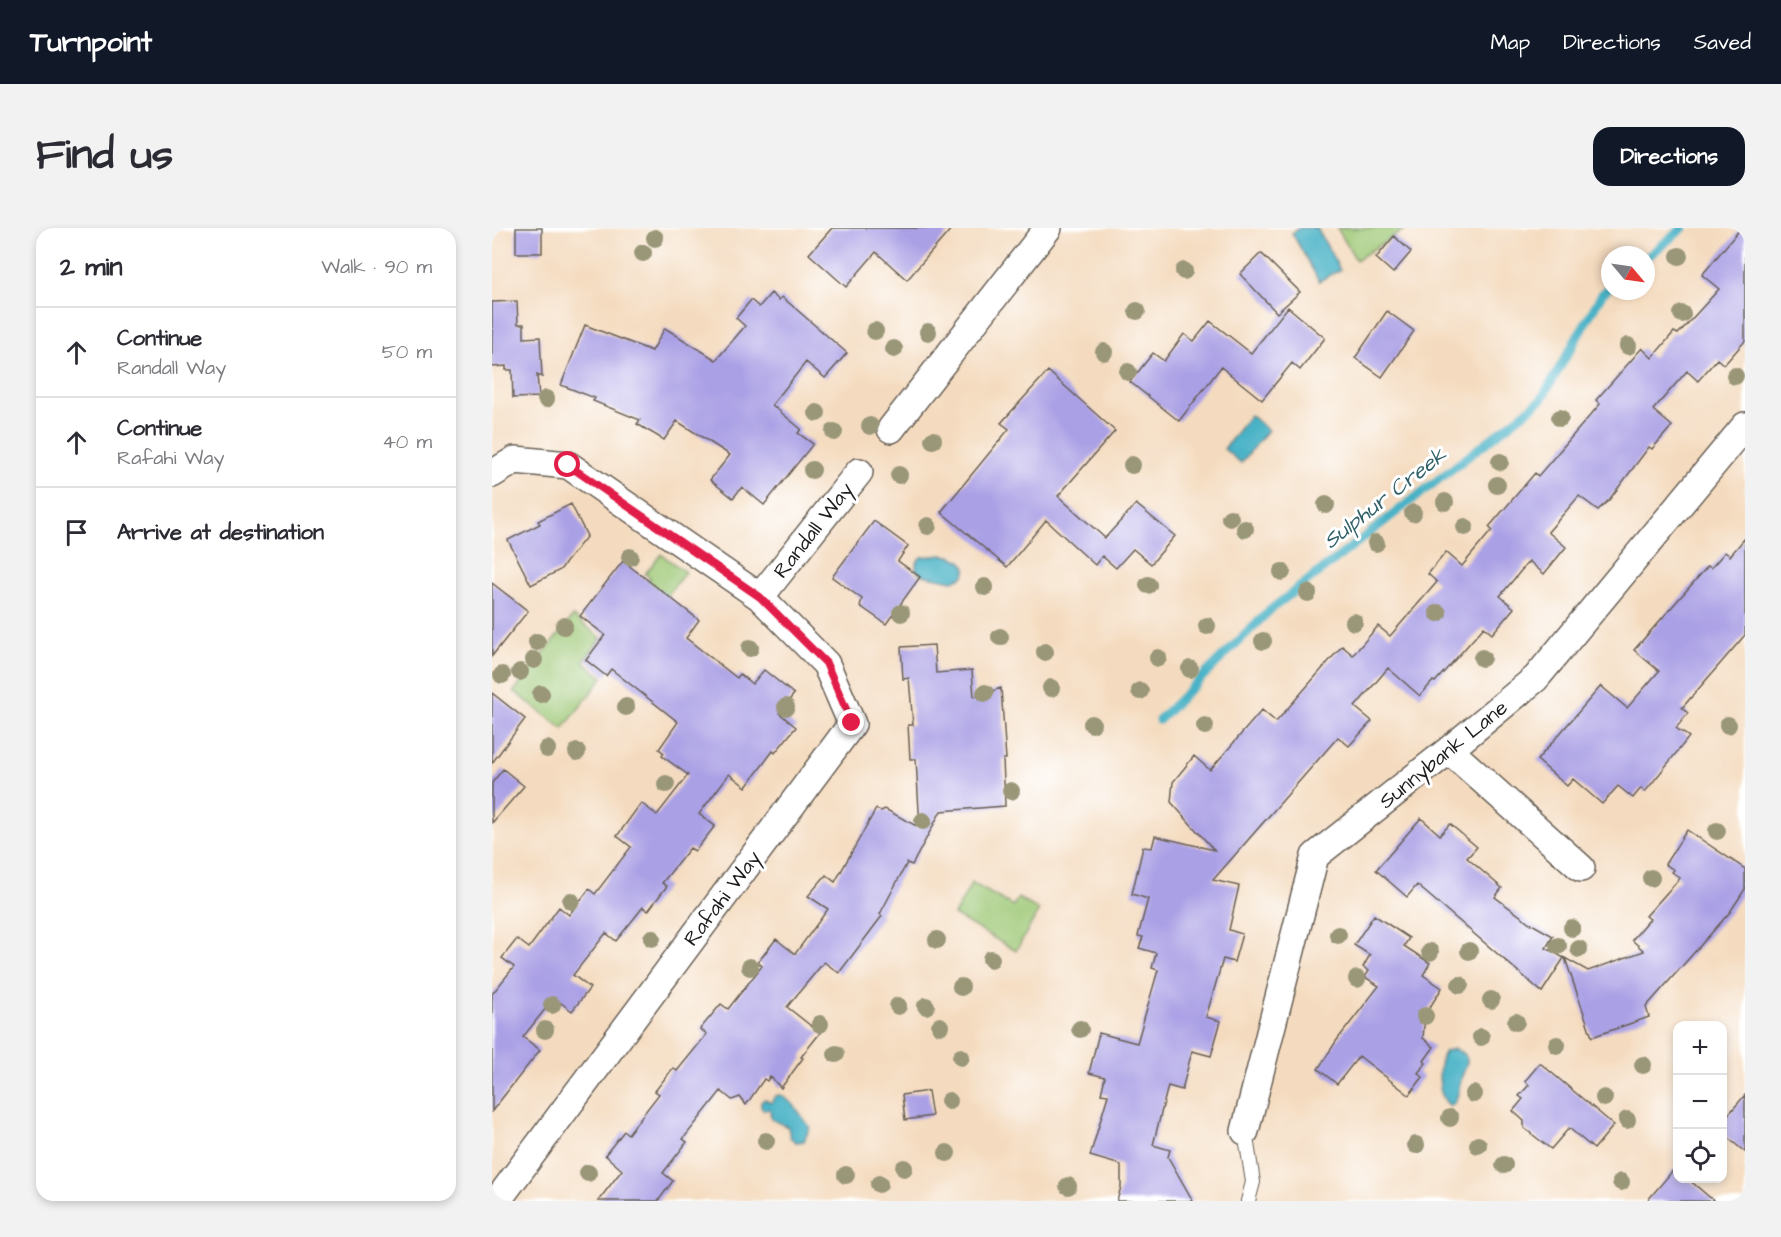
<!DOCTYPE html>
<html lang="en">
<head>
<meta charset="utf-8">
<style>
	body { margin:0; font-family:"Architects Daughter",sans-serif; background:#f2f2f3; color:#2b2b33 }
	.controls { position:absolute; right:18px; bottom:18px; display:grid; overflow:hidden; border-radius:12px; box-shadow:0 3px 9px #0003 }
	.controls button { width:54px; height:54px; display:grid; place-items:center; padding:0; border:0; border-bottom:2px solid #e1e1e2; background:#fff; color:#2b2b33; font:30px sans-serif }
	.compass { position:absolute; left:1109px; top:18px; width:54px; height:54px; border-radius:50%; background:#fff; box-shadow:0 3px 9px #0003; rotate:119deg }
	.stop { position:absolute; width:18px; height:18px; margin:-14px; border:4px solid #e11d48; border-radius:50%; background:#fff }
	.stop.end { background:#e11d48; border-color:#fff; box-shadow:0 2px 6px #0008 }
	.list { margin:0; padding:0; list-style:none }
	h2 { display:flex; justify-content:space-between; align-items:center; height:78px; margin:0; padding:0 24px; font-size:26px }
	h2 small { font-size:20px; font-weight:400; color:#7c7c81 }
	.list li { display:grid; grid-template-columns:39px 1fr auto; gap:18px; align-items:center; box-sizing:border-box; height:90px; padding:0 24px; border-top:2px solid #e1e1e2 }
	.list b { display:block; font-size:22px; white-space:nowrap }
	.list p { margin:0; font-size:20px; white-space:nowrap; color:#7c7c81 }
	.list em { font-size:20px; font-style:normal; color:#7c7c81 }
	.icon { flex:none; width:33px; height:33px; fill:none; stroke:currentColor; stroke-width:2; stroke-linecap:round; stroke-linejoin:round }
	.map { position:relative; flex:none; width:1253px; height:973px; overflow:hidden; border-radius:18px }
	header { display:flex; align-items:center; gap:36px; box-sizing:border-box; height:84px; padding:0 30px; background:#111827; color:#fff }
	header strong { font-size:28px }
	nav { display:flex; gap:33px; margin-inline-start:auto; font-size:21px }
	.intro { display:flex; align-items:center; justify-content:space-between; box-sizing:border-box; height:144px; padding:0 36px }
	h1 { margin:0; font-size:42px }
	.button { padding:15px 27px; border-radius:18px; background:#111827; color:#fff; font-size:21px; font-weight:700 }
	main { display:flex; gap:36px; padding:0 36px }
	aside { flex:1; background:#fff; border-radius:18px; box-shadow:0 3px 9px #0003 }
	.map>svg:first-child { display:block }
	.green { fill:#9dc774; stroke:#5c7248; stroke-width:1.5 }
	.water { fill:#48b2c6; stroke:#326771; stroke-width:1.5 }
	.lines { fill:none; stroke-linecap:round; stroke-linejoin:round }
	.stream { stroke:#48b2c6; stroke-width:9 }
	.building { fill:#aaa0e5 }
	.lane-casing { stroke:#685f55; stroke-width:16 }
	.street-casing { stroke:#685f55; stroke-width:30 }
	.lane { stroke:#fff; stroke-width:14 }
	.street { stroke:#fff; stroke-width:27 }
	.tree { fill:#9a9779 }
	.route { stroke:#e11d48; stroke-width:8 }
	.labels { text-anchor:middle; stroke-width:6; stroke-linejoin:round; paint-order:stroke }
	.street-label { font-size:21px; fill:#1c1c1c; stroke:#fff }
	.water-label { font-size:22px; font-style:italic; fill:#306068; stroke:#fff }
</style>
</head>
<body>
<header>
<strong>Turnpoint</strong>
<nav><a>Map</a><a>Directions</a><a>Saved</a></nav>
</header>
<div class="intro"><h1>Find us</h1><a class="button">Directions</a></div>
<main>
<aside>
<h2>2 min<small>Walk · 90 m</small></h2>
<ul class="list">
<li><svg class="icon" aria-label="ahead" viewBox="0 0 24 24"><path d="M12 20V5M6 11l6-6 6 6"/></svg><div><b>Continue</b><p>Randall Way</p></div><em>50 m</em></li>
<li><svg class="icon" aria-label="ahead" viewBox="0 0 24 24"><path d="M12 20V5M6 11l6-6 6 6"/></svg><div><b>Continue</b><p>Rafahi Way</p></div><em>40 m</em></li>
<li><svg class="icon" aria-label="arrive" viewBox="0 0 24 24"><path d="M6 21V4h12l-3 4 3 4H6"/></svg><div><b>Arrive at destination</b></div></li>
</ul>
</aside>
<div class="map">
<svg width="1253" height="973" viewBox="0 0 1253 973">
	<rect width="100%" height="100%" fill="#fff"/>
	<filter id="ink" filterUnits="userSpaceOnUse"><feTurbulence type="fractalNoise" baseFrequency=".0167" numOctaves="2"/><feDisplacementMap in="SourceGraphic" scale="12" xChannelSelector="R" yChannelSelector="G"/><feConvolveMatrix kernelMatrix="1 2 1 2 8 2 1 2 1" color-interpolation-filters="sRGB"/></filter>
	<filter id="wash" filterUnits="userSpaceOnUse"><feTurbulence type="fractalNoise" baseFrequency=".008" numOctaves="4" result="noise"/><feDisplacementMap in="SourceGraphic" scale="24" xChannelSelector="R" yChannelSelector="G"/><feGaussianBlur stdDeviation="1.35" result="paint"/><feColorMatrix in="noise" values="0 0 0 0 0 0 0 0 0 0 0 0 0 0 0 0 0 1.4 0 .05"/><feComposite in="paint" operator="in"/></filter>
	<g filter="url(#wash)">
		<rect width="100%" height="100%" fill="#f4dbbf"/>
		<path class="green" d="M845,0H915L864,32Z
			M169,326L193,344L164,383L144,368L158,350L153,346Z
			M81,388L109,410L91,434L111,449L71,501L22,463Z
			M480,655L521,678L526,670L547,682L524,723L462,687Z"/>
		<path class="water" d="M808,0H825L848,42L827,53L800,5Z
			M758,187L776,202L749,235L732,221Z
			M452,327C462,329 469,330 474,340L472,348L461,353L430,347L424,342V335L429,329Z
			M963,821C984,831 972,837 969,852C966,861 967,872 959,878C944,870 945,836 953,823Z
			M289,867L301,876L318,899L312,913L304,914L298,909L296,899L279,891L278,881L272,882L269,879V874L273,871L279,875L283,868Z"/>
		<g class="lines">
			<path class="stream" d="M1154,30L1191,0
				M667,492L778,382L1049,172L1110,66L1118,59"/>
		</g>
		<g id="blocks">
			<path class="building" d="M24,0H50V25H24Z
				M340,0H460L415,52L384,24L354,59L317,26Z
				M1249,0H1253V113L1232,137L1225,131L1206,153L1195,143L1161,182L1180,198L1160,221L1157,219L1117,272L1106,282L1087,268L1056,304L1074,319L1052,346L1037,333L1008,368L1022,380L1000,406L992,399L943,454L941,453L928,468L896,440L863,479L880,493L857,518L846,509L721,652L747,658L737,702L750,706L742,734L731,731L714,789L729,793L719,828L700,823L690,862L676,858L661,917L678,922L676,929L701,973H625L629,959V937L598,928L616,867L609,866L613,849L597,845L607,805L645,815L666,742L660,740L664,725L647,720L651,709L646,708L656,671L640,666L651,619L660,620L663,608L722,622L679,574L681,554L702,528L718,542L770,482L784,494L850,418L861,427L886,398L898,408L945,354L936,346L954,324L970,338L1000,302L997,299L1043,245L1046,248L1108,176L1104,172L1150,120L1160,130L1182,104L1186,106L1227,61L1210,47Z
				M902,8L919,24L901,45L884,30Z
				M769,25L808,64L785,85L748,46Z
				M279,65L287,72L290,69L355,125L333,150L314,134L280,177L309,201L306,205L321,216L272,277L250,259L241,270L218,252L238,227L185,193L172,212L145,196L148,192L101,173L103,170L69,157L93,97L160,123L173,100L224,132L253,98L244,90L259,72L267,79Z
				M25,73L26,96H32V110L48,109L50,149L45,147L47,169L21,170L20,142H14V138L0,139V74Z
				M796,79L833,110L808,142L800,135L770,172L729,139L687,193L638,154L661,125L672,133L692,106L702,113L718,93L759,125Z
				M895,83L922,103L890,149L863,130Z
				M556,143L623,203L566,268L613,310L644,276L683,308L659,336L641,321L624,340L610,328L603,337L554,292L515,339L449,284L517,201L509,195Z
				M79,276L95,308L68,342L39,357L16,312L48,296L46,293Z
				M382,293L416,318L406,333L428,349L394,396L368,378L370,371L340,349Z
				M1253,310V407L1190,480L1196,485L1184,500L1197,509L1153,564L1149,560L1141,570L1126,558L1110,576L1081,551L1075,558L1045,532L1109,458L1135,480L1167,443L1142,422L1216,338L1219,340L1233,324L1238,328Z
				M131,333L207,392L194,410L245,450L248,446L260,456L272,442L302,466L287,485L304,499L283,525L281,523L254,559L237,546L207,586L223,598L203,623L198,620L170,655L175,658L156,683L151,679L124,713L114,705L81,747L98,760L80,783L62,770L31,809L48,822L0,883V766L22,739L10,730L25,711L37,720L67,679L77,687L97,661L103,666L139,619L125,608L149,575L165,587L196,547L170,528L172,525L167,521L186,494L119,441L114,448L94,432L113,407L88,388Z
				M0,355L36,383L0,428Z
				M442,417L444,445L480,442L482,469L509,460L514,531H511L513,578L449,583L420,637L415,635L388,686L390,688L347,745L332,734L295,779L328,805L309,829L311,830L289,860L278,848L275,853L272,851L254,877L248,869L240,872L229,863L191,911L195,914L171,945L181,953L166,973H106L130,942L113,927L132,903L136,906L167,866L163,863L181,840L185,843L215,806L208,801L229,776L236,781L270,738L266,734L284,711L303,726L336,681L316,668L334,647L343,654L384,581L389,583L393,581L428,600L424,531H418L416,497H421L417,450L411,451L409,419Z
				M0,465L33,491L0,535Z
				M11,541L32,558L0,595V555Z
				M929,590L948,607L958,596L985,619L975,630L1010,660L1003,669L1038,695L1061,708L1054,720L1072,730L1050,764L925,657L915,669L884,642Z
				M1195,602L1253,641V661L1238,684L1154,779L1157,789L1100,809L1073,730L1096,743L1152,723L1140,712L1158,691L1154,688L1188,650L1180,644L1182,642L1173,636Z
				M882,687L917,710L912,718L938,735L931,747L950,760L933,787L931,810L942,819L932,833L934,835L926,845L931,849L917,867L867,828L845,856L826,841L845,812L887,758L873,749L877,743L871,739L878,727L862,717Z
				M1048,835L1122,897L1102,921L1077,900L1059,921L1032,900V893L1021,883L1031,871L1027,868L1037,857L1033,853Z
				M436,863L440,888L413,892L410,867Z
				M1253,867V924L1230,905V894Z
				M1183,940L1185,942V951H1196L1222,973H1155Z"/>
		</g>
	</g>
	<g filter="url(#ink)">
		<use href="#blocks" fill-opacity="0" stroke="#685f55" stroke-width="1.5"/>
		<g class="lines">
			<defs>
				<path id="lane" d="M753,903L761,954L756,973"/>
				<path id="street" d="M399,201L556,0
					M0,246L23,232L76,237L268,369L334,436L360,496L5,973
					M268,369L367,244
					M957,522L1089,640
					M753,903L823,628L957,522L1044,450L1253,198"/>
			</defs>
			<use href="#lane" class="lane-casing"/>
			<use href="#street" class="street-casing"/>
			<use href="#lane" class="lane"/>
			<use href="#street" class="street"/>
		</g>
		<g class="tree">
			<circle cx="163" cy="10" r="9"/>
			<circle cx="151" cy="25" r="9"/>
			<circle cx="1187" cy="28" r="9"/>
			<circle cx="692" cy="43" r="9"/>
			<circle cx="645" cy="83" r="9"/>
			<circle cx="1190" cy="86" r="9"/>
			<circle cx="383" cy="103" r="9"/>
			<circle cx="436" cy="104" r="9"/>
			<circle cx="1136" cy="118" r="9"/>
			<circle cx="402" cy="121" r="9"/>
			<circle cx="612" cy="124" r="9"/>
			<circle cx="636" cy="144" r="9"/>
			<circle cx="1243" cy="148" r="9"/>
			<circle cx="54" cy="171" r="9"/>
			<circle cx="325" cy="185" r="9"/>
			<circle cx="1068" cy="190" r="9"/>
			<circle cx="378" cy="198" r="9"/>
			<circle cx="342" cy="204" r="9"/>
			<circle cx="441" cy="212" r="9"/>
			<circle cx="1008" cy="234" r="9"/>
			<circle cx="640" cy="237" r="9"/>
			<circle cx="320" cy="242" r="9"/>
			<circle cx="407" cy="247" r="9"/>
			<circle cx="1005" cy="257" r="9"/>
			<circle cx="953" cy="274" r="9"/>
			<circle cx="834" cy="277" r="9"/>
			<circle cx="921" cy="285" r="9"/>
			<circle cx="738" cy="290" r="9"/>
			<circle cx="436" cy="298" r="9"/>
			<circle cx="973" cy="299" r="9"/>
			<circle cx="753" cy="301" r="9"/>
			<circle cx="884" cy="315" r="9"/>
			<circle cx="138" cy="329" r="9"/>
			<circle cx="790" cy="344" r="9"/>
			<circle cx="656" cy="357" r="9"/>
			<circle cx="493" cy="359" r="9"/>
			<circle cx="816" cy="365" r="9"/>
			<circle cx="409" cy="385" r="9"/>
			<circle cx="946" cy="385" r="9"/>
			<circle cx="862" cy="394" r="9"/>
			<circle cx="72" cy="398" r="9"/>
			<circle cx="715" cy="398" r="9"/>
			<circle cx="508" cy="409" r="9"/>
			<circle cx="771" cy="413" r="9"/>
			<circle cx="45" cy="414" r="9"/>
			<circle cx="258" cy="420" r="9"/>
			<circle cx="553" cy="424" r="9"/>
			<circle cx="666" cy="430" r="9"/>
			<circle cx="990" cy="430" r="9"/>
			<circle cx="42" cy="432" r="9"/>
			<circle cx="698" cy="441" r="9"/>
			<circle cx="28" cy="444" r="9"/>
			<circle cx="10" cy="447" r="9"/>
			<circle cx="559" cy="460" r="9"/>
			<circle cx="648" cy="463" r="9"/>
			<circle cx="493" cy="465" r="9"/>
			<circle cx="49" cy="466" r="9"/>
			<circle cx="134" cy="479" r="9"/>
			<circle cx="294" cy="479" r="9"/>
			<circle cx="600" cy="496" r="9"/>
			<circle cx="1236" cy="497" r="9"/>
			<circle cx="713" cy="498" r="9"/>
			<circle cx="55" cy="521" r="9"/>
			<circle cx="85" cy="524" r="9"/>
			<circle cx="174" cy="556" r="9"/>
			<circle cx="519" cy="563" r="9"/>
			<circle cx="431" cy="593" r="9"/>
			<circle cx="1225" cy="603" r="9"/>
			<circle cx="1159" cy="650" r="9"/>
			<circle cx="79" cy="673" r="9"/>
			<circle cx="1080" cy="700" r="9"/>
			<circle cx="846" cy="707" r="9"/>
			<circle cx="160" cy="710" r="9"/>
			<circle cx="445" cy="712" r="9"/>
			<circle cx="1066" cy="718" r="9"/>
			<circle cx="1087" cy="721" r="9"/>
			<circle cx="977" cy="723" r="9"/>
			<circle cx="938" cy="724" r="9"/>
			<circle cx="499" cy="731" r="9"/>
			<circle cx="258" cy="739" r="9"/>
			<circle cx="865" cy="751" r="9"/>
			<circle cx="968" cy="757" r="9"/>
			<circle cx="469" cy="759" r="9"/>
			<circle cx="999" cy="772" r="9"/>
			<circle cx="60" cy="777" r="9"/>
			<circle cx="406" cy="778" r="9"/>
			<circle cx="434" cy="778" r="9"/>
			<circle cx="933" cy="788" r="9"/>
			<circle cx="1024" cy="794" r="9"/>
			<circle cx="328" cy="796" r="9"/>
			<circle cx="448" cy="798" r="9"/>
			<circle cx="588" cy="801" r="9"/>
			<circle cx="53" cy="802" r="9"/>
			<circle cx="989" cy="809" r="9"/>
			<circle cx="1065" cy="817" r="9"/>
			<circle cx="344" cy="826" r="9"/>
			<circle cx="469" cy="829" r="9"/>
			<circle cx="1151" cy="837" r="9"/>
			<circle cx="982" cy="866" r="9"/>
			<circle cx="1112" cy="870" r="9"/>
			<circle cx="457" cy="873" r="9"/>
			<circle cx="958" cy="890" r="9"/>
			<circle cx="1135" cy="892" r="9"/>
			<circle cx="274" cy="913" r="9"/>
			<circle cx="924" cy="917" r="9"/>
			<circle cx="986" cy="917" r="9"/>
			<circle cx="455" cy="925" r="9"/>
			<circle cx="1012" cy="937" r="9"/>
			<circle cx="412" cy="940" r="9"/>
			<circle cx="96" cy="945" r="9"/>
			<circle cx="354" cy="947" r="9"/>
			<circle cx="1129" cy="954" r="9"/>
			<circle cx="387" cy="956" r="9"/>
			<circle cx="576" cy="958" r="9"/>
		</g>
	</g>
	<g class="lines" filter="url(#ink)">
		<path class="route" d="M76,237L268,369L334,435L360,495"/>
	</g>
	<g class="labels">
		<g class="street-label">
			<text transform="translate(321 302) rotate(-52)" y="7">Randall Way</text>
			<text transform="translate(951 526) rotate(-39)" y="7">Sunnybank Lane</text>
			<text transform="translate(230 670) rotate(-53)" y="7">Rafahi Way</text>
		</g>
		<g class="water-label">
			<text transform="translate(892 269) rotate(-38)" y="8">Sulphur Creek</text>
		</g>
	</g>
</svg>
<div class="controls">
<button>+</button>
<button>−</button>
<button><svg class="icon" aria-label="locate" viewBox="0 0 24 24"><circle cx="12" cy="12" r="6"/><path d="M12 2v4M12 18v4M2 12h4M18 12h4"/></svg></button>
</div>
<svg class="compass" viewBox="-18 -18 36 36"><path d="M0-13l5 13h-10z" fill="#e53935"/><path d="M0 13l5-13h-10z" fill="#7c7c81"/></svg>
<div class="stop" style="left:76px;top:237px"></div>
<div class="stop end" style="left:360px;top:495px"></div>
</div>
</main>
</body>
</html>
